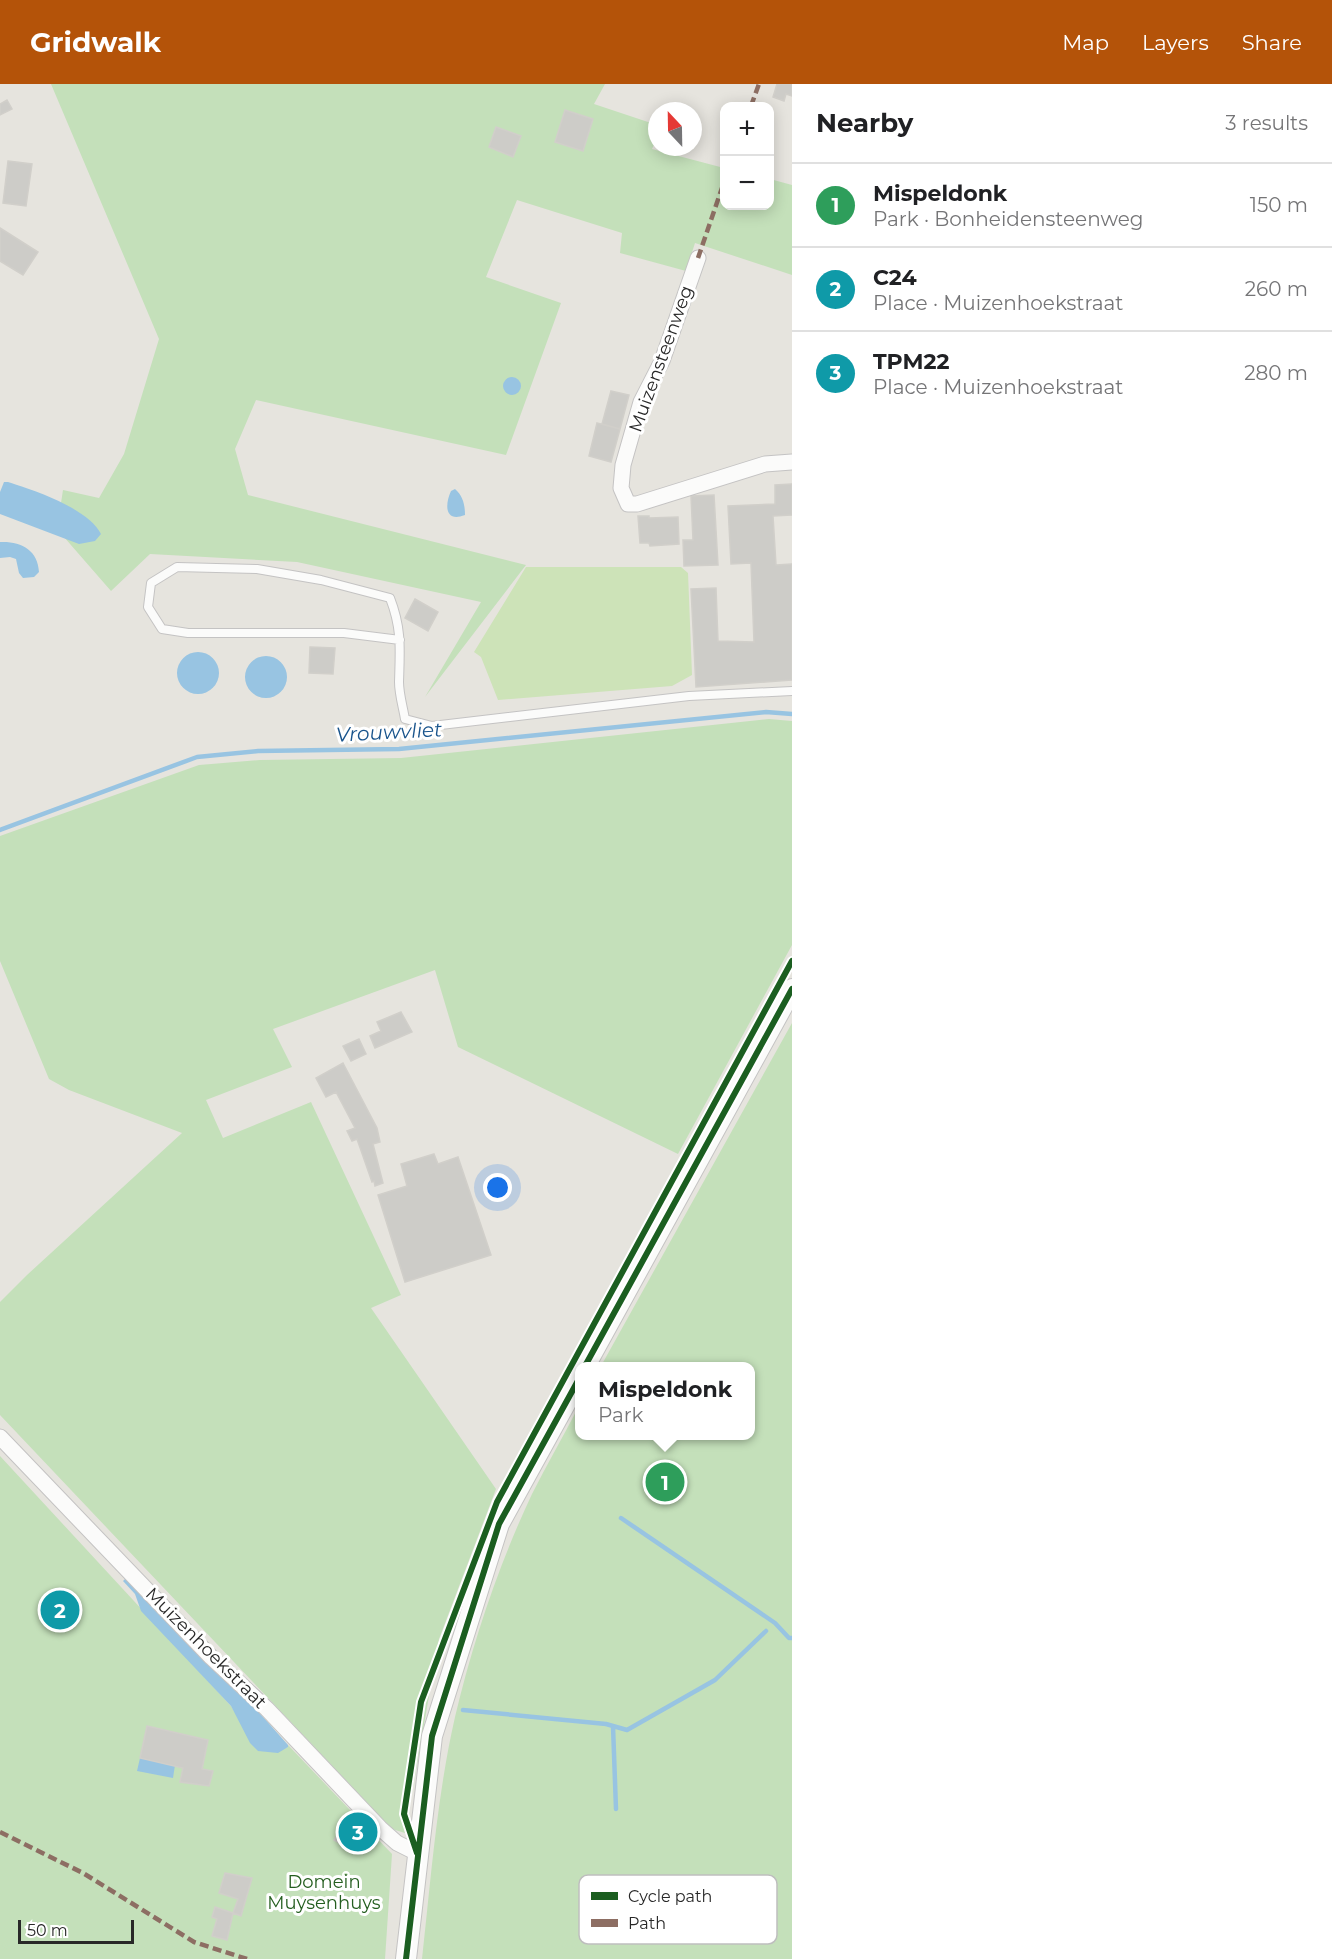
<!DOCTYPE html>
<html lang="en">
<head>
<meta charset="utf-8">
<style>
	body { margin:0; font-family:Montserrat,sans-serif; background:#f2f2f2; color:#202124 }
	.controls { position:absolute; right:18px; top:18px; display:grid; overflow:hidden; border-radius:12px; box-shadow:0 3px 15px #0003 }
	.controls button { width:54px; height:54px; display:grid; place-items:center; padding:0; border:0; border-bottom:2px solid #e0e0e0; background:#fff; color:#202124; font:30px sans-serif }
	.compass { position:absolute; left:648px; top:18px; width:54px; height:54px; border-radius:50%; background:#fff; box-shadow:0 3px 15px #0003; rotate:338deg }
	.scale { position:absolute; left:18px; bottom:15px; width:116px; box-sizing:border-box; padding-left:6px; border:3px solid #282828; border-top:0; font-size:16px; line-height:21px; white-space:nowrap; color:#282828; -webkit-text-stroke:4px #fff; paint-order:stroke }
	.you { position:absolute; left:498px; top:1104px; width:21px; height:21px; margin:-15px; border:4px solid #fff; border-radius:50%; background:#1a73e8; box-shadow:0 0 0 9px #1a73e833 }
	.badge { display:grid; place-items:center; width:39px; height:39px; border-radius:50%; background:#b45309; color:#fff; font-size:20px; font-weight:700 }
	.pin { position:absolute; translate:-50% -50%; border:3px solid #fff; box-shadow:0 2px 6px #0006 }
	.popup { position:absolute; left:575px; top:1278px; width:180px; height:78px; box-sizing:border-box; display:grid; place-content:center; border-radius:12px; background:#fff; filter:drop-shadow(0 2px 4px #0005); font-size:20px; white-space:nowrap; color:#757577 }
	.popup b { font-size:22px; color:#202124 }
	.popup::after { content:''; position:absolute; left:50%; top:100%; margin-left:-12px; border:12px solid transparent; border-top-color:#fff }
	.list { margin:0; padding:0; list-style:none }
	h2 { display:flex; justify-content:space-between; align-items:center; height:78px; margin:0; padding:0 24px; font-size:26px }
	h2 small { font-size:20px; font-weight:400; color:#757577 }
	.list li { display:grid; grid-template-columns:39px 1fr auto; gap:18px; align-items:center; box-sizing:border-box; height:84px; padding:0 24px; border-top:2px solid #e0e0e0 }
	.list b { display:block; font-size:22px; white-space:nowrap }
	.list p { margin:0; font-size:20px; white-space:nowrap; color:#757577 }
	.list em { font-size:20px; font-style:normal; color:#757577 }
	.map { position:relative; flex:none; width:792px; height:1875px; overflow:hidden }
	header { display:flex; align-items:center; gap:36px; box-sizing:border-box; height:84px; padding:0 30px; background:#b45309; color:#fff }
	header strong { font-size:28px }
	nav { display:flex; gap:33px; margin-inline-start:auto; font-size:21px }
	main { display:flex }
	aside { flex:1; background:#fff }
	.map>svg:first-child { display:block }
	.green { fill:#c4e0ba }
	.pitch { fill:#cde3b8 }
	.water { fill:#98c4e2 }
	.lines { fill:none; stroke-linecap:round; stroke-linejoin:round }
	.stream { stroke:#98c4e2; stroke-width:4.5 }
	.building { fill:#cdccc8; stroke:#d1cfca; stroke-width:1.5 }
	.service-casing { stroke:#c4c3c3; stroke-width:10 }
	.minor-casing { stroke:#c4c3c3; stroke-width:17 }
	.tertiary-casing { stroke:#c4c3c3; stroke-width:22 }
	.service { stroke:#fbfbfa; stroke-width:8 }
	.minor { stroke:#fbfbfa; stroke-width:15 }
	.tertiary { stroke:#fbfbfa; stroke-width:20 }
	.quiet { stroke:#8d6e63; stroke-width:4.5; stroke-dasharray:9 4.5; stroke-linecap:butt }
	.cycleway-casing { stroke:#fff; stroke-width:10 }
	.cycleway { stroke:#1b5e20; stroke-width:6 }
	.labels { text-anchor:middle; stroke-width:6; stroke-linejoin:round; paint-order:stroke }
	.street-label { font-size:18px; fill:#282828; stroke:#fff }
	.park-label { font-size:18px; fill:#245e1f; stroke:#fff }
	.water-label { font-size:20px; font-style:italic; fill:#19548c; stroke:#fff }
	.key { fill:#fff; stroke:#bebebe; stroke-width:1.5 }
	.key-label { font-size:16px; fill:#282828 }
</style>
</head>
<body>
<header>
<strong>Gridwalk</strong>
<nav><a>Map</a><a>Layers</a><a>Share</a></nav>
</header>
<main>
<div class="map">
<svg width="792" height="1875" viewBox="0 0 792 1875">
	<rect width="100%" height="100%" fill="#e6e4de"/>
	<path class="green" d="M51,0H605L594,20L657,41V54L652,65L724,84V122H770V95L792,101V191L695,159L686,187L620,169L622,149L517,116L486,193L561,219L506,371L256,316L235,365L248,411L526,481L425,613L481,518L297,478L150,470L111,507L57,445L63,406L99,414L124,370L159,255Z
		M769,635L792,637V861L678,1070L458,963L435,886L273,945L292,983L206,1016L223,1054L311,1018L401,1211L371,1224L496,1405L439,1555L405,1749L392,1745L0,1331V1218L27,1191L182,1049L69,1006L49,995L0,877V752L199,681L260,676L401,674Z
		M792,939V1875H422C431,1794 437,1712 455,1633C473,1557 499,1480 532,1410C547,1380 564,1351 579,1322L580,1352H750V1282H601Z
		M0,1372L231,1622L241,1638L283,1665L288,1663V1661L392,1770L385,1875H0Z"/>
	<path class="pitch" d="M526,483H681L688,489L692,591L672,602L498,616L481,573L474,568Z"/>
	<path class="water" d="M503 302a9 9 0 1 1 18 0a9 9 0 1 1-18 0Z
		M4,398H8C34,406 89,425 101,450L95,457L79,460L0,430V408Z
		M455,405C463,412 465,421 465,431C444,439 445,420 451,407Z
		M0,458C21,457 38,466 39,488L34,493L23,494L19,489L16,475L10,473L0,474Z
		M177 589a21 21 0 1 1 42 0a21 21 0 1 1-42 0Z
		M245 593a21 21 0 1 1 42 0a21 21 0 1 1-42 0Z
		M128,1492L256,1625L288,1661V1663L278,1669L258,1667L250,1659L231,1622L141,1527L135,1510L123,1497Z
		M140,1674L175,1681L173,1694L137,1687Z"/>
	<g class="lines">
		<path class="stream" d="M0,746L197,673L258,667L399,665L766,628L792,630
			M621,1434L775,1539L789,1554H792
			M463,1626L606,1640L627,1646L715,1596L766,1547
			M613,1642L616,1725"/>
	</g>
	<path class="building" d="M777,0H792V12L786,10L784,17L773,13Z
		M7,16L12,25L0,31V20Z
		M565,26L593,35L583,67L555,58Z
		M496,43L521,52L513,73L489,63Z
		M8,77L32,80L26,122L3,119Z
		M0,144L38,168L23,191L0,177Z
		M611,307L629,311L620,345L602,340Z
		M597,339L620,345L611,378L589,372Z
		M792,400V431L773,432L776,481L792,480V596L696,603L691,505L716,504L718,557L754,558L751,479L731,480L728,422L775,420V401Z
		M714,411L718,481L684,482L683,456H693L691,412Z
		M638,432H649V434L678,433L679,460L650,462L649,459H640Z
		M415,515L438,528L428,547L405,534Z
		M310,563L335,564L333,590L309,589Z
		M401,928L412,948L375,964L370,952L381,947L377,938Z
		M359,955L366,970L351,977L343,962Z
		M343,979L377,1044L380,1058L373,1060L383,1099L375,1102L374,1097L372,1098L357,1055L352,1057L347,1047L355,1044L336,1008L326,1013L316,994Z
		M434,1070L438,1080L458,1073L491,1171L405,1198L378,1111L407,1102L401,1080Z
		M56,1515L71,1523L64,1536L49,1529Z
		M147,1642L208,1656L202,1685L213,1687L209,1702L180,1698L183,1684L140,1674Z
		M354,1739L361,1744L368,1755L366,1758L362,1756L360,1759L348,1751L350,1744Z
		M338,1750L347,1755L343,1761L334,1756Z
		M225,1789L252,1794L241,1832L233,1829L238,1815L219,1809Z
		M215,1823L233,1829L227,1856L212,1852L217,1835L212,1833Z
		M747,1826V1834L738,1835V1827Z"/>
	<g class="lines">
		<defs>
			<path id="service" d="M400,556L344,549H188L162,545L148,523L151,499L177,483L257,485L321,496L390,514C402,545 400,565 399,598C399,610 403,623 405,635L432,642L689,612L792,607"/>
			<path id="minor" d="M698,174L662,277L641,318L623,381L621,404L628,420H637L765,380L792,378
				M0,1353L211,1573L267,1625L380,1744L397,1759L417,1769"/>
			<path id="tertiary" d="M585,1282L792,905
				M406,1875L432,1652L499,1440L580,1293"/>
		</defs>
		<use href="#service" class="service-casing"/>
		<use href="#minor" class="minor-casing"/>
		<use href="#tertiary" class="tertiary-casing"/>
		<use href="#service" class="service"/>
		<use href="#minor" class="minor"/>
		<use href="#tertiary" class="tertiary"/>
		<path class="quiet" d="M751,22L759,0
			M698,174L724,98
			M0,1748L83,1789L194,1858L247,1875"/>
		<defs>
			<path id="cycleway" d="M585,1282L792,905
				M417,1769L404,1730L421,1618L497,1418L792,877
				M406,1875L432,1652L499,1440L580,1293"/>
		</defs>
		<use href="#cycleway" class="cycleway-casing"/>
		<use href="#cycleway" class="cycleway"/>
	</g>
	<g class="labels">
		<g class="street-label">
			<text transform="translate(661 275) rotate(-70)" y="6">Muizensteenweg</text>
			<text transform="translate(206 1564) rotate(45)" y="6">Muizenhoekstraat</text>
		</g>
		<g class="park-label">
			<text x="324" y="1804">Domein<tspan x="324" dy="21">Muysenhuys</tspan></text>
		</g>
		<g class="water-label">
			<text transform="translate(389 648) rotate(-3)" y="7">Vrouwvliet</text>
		</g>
	</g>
	<rect x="579" y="1791" width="198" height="69" rx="9" class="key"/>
	<rect x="591" y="1808" width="27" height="8" fill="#1b5e20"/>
	<rect x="591" y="1835" width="27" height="8" fill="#8d6e63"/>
	<g class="key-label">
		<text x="628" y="1818">Cycle path</text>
		<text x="628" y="1845">Path</text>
	</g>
</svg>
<div class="controls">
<button>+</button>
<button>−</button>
</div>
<svg class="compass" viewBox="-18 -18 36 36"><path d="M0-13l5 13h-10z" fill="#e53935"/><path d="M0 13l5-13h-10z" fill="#757577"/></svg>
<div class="scale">50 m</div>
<div class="you"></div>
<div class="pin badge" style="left:665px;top:1398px;background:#2e9e5b">1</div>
<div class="popup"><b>Mispeldonk</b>Park</div>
<div class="pin badge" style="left:60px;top:1526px;background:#0f9aa8">2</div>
<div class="pin badge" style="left:358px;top:1748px;background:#0f9aa8">3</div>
</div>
<aside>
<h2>Nearby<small>3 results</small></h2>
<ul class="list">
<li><span class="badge" style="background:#2e9e5b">1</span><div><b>Mispeldonk</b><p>Park · Bonheidensteenweg</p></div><em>150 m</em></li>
<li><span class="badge" style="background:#0f9aa8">2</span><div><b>C24</b><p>Place · Muizenhoekstraat</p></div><em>260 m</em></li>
<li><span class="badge" style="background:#0f9aa8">3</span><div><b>TPM22</b><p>Place · Muizenhoekstraat</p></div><em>280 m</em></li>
</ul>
</aside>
</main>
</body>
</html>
